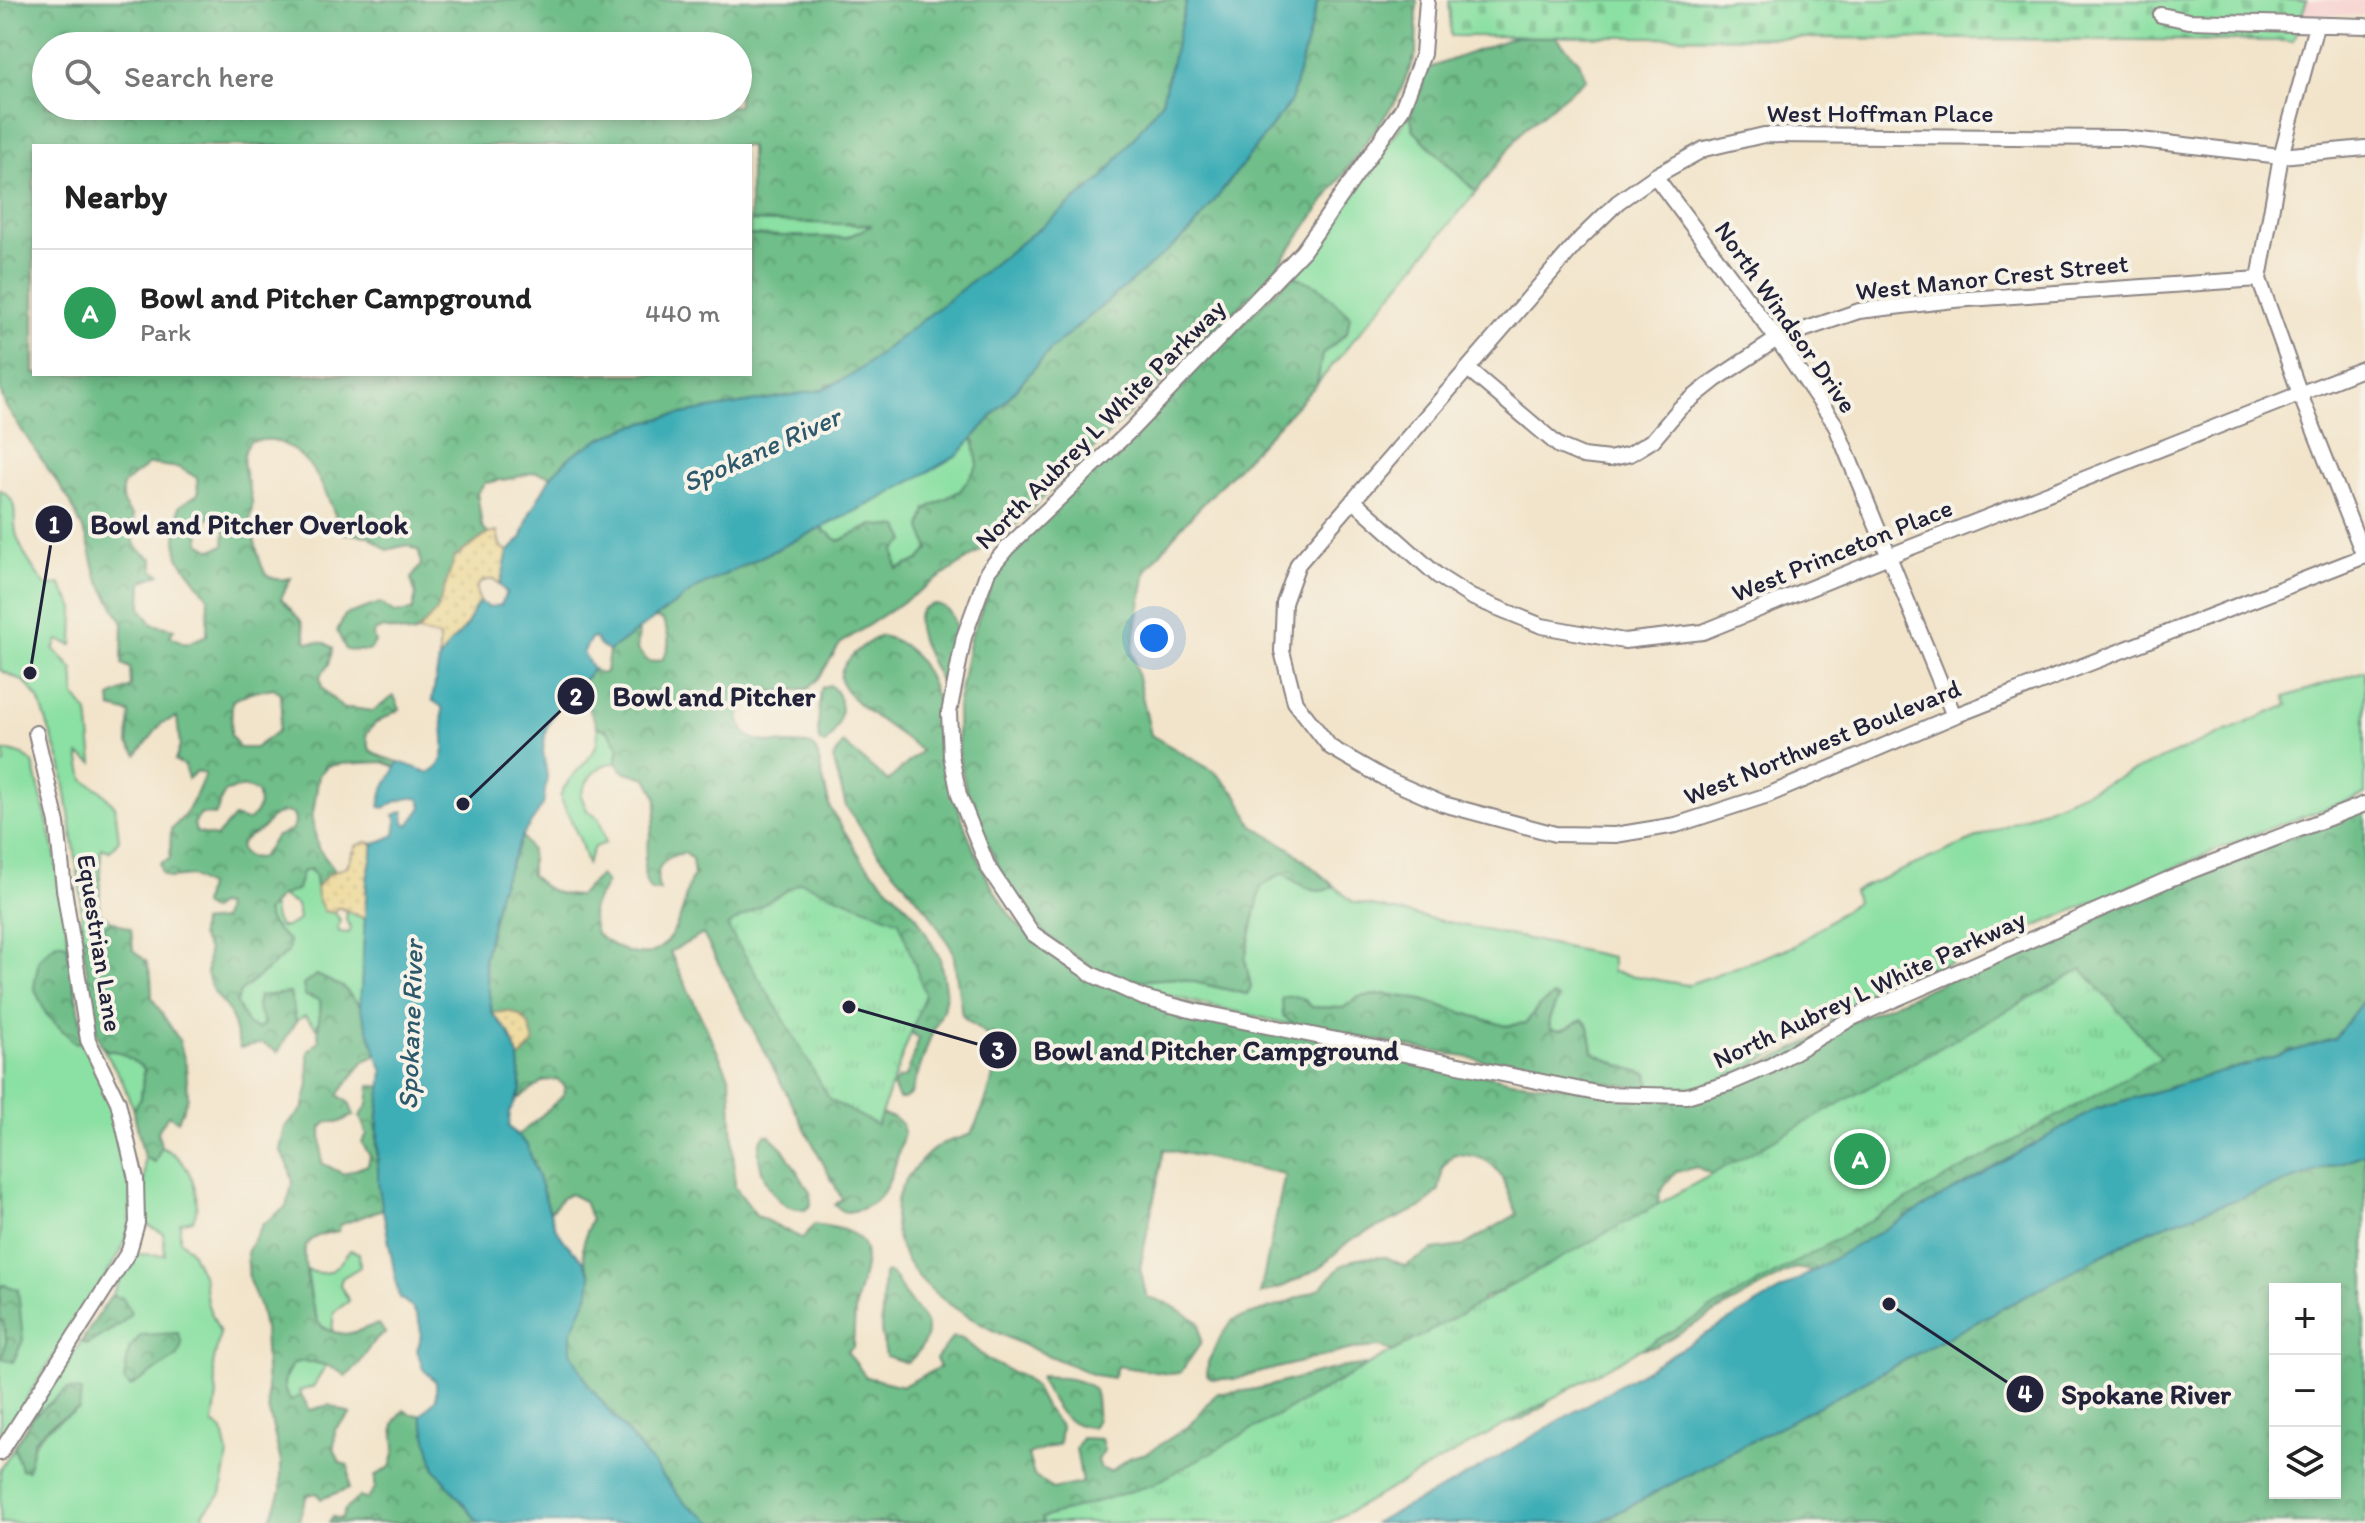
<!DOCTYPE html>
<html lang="en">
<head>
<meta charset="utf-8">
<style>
	body { margin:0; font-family:Itim,sans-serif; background:#f6f6f6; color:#222 }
	.controls { position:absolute; right:24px; bottom:24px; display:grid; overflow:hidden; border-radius:0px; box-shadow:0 4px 12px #0003 }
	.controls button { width:72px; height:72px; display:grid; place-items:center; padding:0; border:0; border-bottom:2px solid #e0e0e0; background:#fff; color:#222; font:40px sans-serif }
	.you { position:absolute; left:1154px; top:638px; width:28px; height:28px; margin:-20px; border:6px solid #fff; border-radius:50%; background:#1a73e8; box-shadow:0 0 0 12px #1a73e833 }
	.badge { display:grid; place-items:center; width:52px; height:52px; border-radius:50%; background:#db2777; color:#fff; font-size:26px; font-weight:700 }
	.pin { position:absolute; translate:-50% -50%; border:4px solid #fff; box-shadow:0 2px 8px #0006 }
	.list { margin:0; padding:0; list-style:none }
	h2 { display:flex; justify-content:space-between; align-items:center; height:104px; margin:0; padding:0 32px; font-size:34px }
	h2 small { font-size:26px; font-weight:400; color:#767676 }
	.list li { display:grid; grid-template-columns:52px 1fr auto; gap:24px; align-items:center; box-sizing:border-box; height:128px; padding:0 32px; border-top:2px solid #e0e0e0 }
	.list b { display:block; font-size:30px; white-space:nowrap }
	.list p { margin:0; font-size:26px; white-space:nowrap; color:#767676 }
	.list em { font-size:26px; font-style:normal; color:#767676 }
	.icon { flex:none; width:44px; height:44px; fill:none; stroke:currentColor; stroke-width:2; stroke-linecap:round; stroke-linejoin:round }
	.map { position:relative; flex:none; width:2365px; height:1523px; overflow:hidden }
	.search { position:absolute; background:#fff; box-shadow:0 4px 12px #0003; left:32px; top:32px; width:720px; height:88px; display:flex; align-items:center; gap:20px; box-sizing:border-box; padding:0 28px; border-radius:44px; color:#767676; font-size:30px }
	.panel { position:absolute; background:#fff; box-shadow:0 4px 12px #0003; left:32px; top:144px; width:720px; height:232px; border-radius:0px }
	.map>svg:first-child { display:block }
	.built { fill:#f7d0ce }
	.grass { fill:#8be0a3; stroke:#56816f; stroke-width:2 }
	.forest { fill:url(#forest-crowns); stroke:#497062; stroke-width:2; fill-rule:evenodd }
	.sand { fill:url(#sand-dots); stroke:#887e6c; stroke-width:2 }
	.cemetery { fill:url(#cemetery-stones); stroke:#56816f; stroke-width:2 }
	.park { fill:url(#park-tufts); stroke:#56816f; stroke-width:2 }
	.water { fill:#3cadb6; stroke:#2f6878; stroke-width:2 }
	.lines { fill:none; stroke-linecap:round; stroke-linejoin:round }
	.minor-casing { stroke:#8a8382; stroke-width:18 }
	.minor { stroke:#fff; stroke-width:14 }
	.labels { text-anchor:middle; stroke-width:8; stroke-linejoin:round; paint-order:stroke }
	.street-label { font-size:26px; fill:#22223b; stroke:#f7f3e8 }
	.water-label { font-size:28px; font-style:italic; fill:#2c5a6c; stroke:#f7f3e8 }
	.leader { fill:none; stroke:#22223b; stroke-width:3 }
	.callout-dot { fill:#22223b; stroke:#f7f3e8; stroke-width:3 }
	.mark-label { font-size:24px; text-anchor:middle; font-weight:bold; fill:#fff }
	.callout-label { font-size:28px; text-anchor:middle; font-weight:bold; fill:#22223b; stroke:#f7f3e8; stroke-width:8; stroke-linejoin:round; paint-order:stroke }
</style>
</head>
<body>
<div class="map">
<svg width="2365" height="1523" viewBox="0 0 2365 1523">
	<defs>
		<pattern id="forest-crowns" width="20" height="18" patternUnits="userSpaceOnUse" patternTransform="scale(2)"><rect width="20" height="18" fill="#70be89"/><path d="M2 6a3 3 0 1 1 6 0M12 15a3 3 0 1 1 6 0" fill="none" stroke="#5c9a71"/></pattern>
		<pattern id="sand-dots" width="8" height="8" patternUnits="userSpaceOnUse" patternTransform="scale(2)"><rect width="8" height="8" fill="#eeda9e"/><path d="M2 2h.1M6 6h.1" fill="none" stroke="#ccbb89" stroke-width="1.8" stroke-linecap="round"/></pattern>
		<pattern id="cemetery-stones" width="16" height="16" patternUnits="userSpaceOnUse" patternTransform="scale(2)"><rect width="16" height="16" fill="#8be0a3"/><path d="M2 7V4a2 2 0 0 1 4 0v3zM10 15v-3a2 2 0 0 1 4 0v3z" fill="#78c08d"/></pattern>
		<pattern id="park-tufts" width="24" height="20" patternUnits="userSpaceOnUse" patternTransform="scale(2)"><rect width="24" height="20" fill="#8be0a3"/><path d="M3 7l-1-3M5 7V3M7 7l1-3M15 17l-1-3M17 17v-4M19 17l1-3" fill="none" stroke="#78c08d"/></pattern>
	</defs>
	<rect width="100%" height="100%" fill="#f7f3e8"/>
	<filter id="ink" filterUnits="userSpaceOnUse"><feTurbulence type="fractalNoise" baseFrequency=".0125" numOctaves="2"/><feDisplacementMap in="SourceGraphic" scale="16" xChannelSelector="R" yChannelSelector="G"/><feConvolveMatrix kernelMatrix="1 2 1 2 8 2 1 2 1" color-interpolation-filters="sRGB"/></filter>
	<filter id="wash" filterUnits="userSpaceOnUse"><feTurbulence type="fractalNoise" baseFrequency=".006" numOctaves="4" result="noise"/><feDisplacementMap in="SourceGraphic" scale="32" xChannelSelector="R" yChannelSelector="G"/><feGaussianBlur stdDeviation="1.8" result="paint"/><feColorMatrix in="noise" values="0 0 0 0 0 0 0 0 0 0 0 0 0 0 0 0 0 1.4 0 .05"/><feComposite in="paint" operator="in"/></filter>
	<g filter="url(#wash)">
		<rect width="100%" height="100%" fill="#f2e4ca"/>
		<path class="built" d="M2307,0H2365V15H2303Z"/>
		<path class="grass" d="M1410,114L1414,131L1476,192L1317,384L1322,354L1347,333L1318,286L1292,275Z
			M750,221L874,224L846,238L750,235Z
			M973,438L979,465L960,491L926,509L921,528L929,549L919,560L897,570L894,550L873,525L839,541L821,528L884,497L959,454Z
			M0,490C22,502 11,518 17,536C23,555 35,572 47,587L60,584L74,608L73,645L58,640L54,649L73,670L75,696L88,713L93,763L79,755L84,780L100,790L115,806L119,840L110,851L101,848L99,912L112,921L82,939L81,892L62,767L39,699L25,682L0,670Z
			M2365,671V795L2259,832L1939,967L1852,1009L1742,1071L1707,1084L1678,1089L1644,1088L1650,1083L1648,1074L1621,1066L1593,1052L1589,1027L1560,1032L1550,1029L1549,1019L1558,999L1539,1006L1526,1023L1505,1026L1422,1000L1386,994L1359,997L1343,1008L1312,1007L1303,998L1297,1026L1161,994L1128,981L1177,978L1247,994L1251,987L1245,959L1261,887L1282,873C1299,883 1315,899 1334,886L1353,902L1612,957V972L1687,985L1794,946L1856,902L1853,891L2288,705L2285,697Z
			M597,726L608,731L619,747L616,763C597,762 586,780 581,796L587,810L599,819L606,843L594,847L587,864L580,840L560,797C570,767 603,761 597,726Z
			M10,751L23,755L33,763L54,849L84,1041L115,1106L132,1180L130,1229L120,1253L0,1440V1320H3L13,1362L4,1285L0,1287V764L5,763L4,752Z
			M309,869L315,876L324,911L335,913L340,920L338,927L339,932L349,933L351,928L346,920L347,911L365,919L360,1006L343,987L320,1000L321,1011L317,1028L305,1016L296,1021L289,993L257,1007L264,1023L259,1029L248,1026L235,1003L240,992L288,952L289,941C279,933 269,925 266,912L272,906L275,919L279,927H286L299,920L297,905L280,896L302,872Z
			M101,1045L107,1050L119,1052L144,1068L141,1098L133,1109L122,1080Z
			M161,1147C167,1150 174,1153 178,1158C193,1171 202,1202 193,1220L180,1223V1240L191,1251L204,1279L207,1303L220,1333L213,1365L217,1395L213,1424L223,1431L228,1455L221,1494L203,1513L206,1523H0V1471L14,1447L21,1468C38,1433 44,1428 79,1409L68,1389L32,1417L81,1342L88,1344L121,1324L123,1298L111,1296L135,1254L165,1255L163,1233L145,1224L144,1157L155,1162Z
			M350,1250L359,1253L360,1267L342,1278L340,1285L349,1301L334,1312L332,1332L319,1324L312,1303L307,1270C332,1279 336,1268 350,1250Z
			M308,1360L326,1366L313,1387L299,1391L301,1395L291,1401C279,1389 284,1374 294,1363Z"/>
		<path class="forest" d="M0,0H314L317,2L337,0H1187L1162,101L1102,179L854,374L821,390L670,416L629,427L598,440L572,455L551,476L535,472L513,478L485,483L477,493L482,526L488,534L455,557L437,611L417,632L412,634L383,628L374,632L373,637L375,642L369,651L346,650L337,631L345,615L380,603L394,613L412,611L416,595L411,579L421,565L419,551L407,545L387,550L369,536L342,533C329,499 315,454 276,441C269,438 258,441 250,441C235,463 250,480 252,502C253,508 250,515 250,521C250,529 254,538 256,546C261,567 264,585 291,578L281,598L301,621L307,642L325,643L333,648L329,664L320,677L322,688L343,709L351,708L373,711L394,696L400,709L375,723L366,735L370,750L382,757L399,762L396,767L383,762L340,764L327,766L319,775L312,819L318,848L335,871L329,874L316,887L315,876L310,869L302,872L297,890L280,896L266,912C269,925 280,933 289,941L288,952L240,992L236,1003L248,1025L259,1029L264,1023L257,1007L259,996L290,993L296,1021L278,1052L262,1043L240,1048L230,1013L212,989L207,973L208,950L200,936L201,922L222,920L225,906L218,905L210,911L203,905L207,886L191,876L170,878L162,874L160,863L170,859L171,829C189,814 196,796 205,774L197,771L188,779L185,766L175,761L180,746L177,717L162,723L137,755L128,744L130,713L111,708L110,697L131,687L130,668L122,664L123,623L97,577L87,538L70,501L6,407L0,390ZM46,46H738V106H46ZM34,146H750V221L872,225L846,238L750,235V374H34ZM149,464L180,468L197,478L198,494L179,506L176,540L178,557L208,597L207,635L186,644L170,636L174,629L152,624L141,608L142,582L160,574L153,570V559C130,547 132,540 133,516C122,506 120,498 123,484ZM210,516L220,519L225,530L224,545L212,550L200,543L199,531ZM274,688L281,694L282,710L278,731L255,748H239L231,735L232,701L250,692ZM245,787L257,792C261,805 259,813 247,821L234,817L216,837L196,832L194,824L201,814L215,815C220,807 220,799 226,791ZM283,812L290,813L294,816L295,823L292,830L275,837L268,849L260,858L247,857L242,853L240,845C246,836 254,835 262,829C273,818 266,819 283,812Z
			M1318,0H1417L1416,54L1397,99L1270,277L1007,533L840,644L819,678L808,689C789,690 737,691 740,720C741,729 746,736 754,739C772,745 793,744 812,745L817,753L830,808L863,861L917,917L940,958L946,994L943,1010L930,1038L911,1094L904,1099H899L893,1086L898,1079L906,1077L919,1038L908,1031L874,1112L894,1118L902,1124L904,1133C893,1169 890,1210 844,1212L835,1205L842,1199L703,934L670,952L730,1078L735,1187L757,1216L803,1239L814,1224C829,1227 851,1228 861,1241C873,1257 859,1285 856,1303C854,1317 854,1332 853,1347L847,1351L866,1377L903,1386L940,1367L936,1359L953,1337L963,1339L989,1361L1025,1378L1034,1386L1045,1407L1061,1427L1059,1444L1028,1455L1034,1475L1052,1489L1082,1483L1076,1448L1082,1438L1101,1439L1104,1450L1098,1460L1101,1469L1111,1471L1131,1457L1147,1453L1189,1426L1217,1393C1276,1394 1333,1357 1388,1367L1166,1523H714L684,1502L589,1386L571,1352V1333L591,1275C579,1252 582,1243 591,1220L584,1201L570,1194L562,1198L550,1212L527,1145L517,1135C534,1125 548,1108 564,1095L565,1087L557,1079L543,1081L518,1099L521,1090L519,1059L534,1044L508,1011L492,1013L484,960L499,891L522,836L531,851V875C544,890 559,896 578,896L600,875L606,882C603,894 596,897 593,906C590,915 594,926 596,934C636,964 664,964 682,912C687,898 685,887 694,876L692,859L685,853C663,855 652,870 660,891H651C632,867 658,826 657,802C657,794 651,786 647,778L623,771L616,763L619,746L608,731L597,726C591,711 586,703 571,695L593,669L600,674L606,672L609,651L639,630L637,650L649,662L662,660C672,644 669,637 663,620L655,618L697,588L821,528L839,541L873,525L899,527L906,541L894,550L897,569L919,560L929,549L921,528L926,509L960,491L978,465L973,438L1051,349L1192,230L1291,101Z
			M1514,37H1556L1579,61L1586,79L1525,128L1476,192L1414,131L1410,114L1429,68Z
			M1292,275L1318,286L1350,316L1347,333L1322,354L1317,384L1182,526L1146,571L1132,651L1151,735L1215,772L1238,796L1253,826L1291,849L1334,886C1315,899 1299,883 1282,873L1261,887L1245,959L1251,987L1247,994L1177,978L1128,981L1092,968L1045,934L1013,896L978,825L967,795L958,752L957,707L970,638L998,570L1033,528Z
			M935,604C970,609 950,669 947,693C938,676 911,631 919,614C922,608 929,605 935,604Z
			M881,636C944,647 944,750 956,799C965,832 984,876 1003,905C1025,939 1058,960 1091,981L1511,1081L1686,1099L1863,1017L2169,883L2365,809V998L2334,1039L2096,1109L1812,1271L1795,1268L1656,1346L1634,1350L1557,1391L1542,1408L1523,1419L1482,1431L1724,1180L1697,1167L1676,1172L1660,1192L1653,1225L1525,1282L1482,1298L1479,1353H1397L1380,1347L1352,1349L1234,1379H1212L1207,1375L1208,1362L1221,1336L1233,1320L1281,1305L1320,1289L1341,1266L1357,1258L1386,1257L1405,1266L1433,1250L1463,1246L1517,1214C1500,1176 1502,1155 1454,1154L1443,1167L1439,1190L1424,1206L1350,1240L1318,1269L1284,1286L1260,1294L1285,1174L1164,1149L1140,1268L1147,1298L1167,1303L1199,1322L1201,1343L1180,1373L1169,1374L1117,1366L1113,1378L1094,1375C1030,1346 893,1303 895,1217C896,1190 905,1178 923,1159C929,1153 935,1147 942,1144C952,1140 962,1138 971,1134C982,1112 1008,1056 987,1036C980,1028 970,1024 962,1015L953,951L928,911L875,849L846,806L833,759L843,743L888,781L921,751C904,735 845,701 841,680C839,671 845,664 850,658C859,648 869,641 881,636Z
			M830,685C849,701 840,729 825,744L820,742L818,731L820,693L822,687Z
			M112,921L131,929L133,950L146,961L151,976L152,998L179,1040L186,1066L188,1097L178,1121L168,1115L158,1131L161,1147L155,1162L144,1157L133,1109L141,1098L144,1068L119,1052L107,1050L101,1045L95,1026L82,939Z
			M57,942L67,944L84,1041L75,1043L46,1014L34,987L39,959Z
			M316,975L343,987L360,1006L377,1055L364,1061L338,1095L349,1103L354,1115L340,1122H327L321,1128L322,1163L343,1174L368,1165L370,1156L362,1143L367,1134L360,1116L368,1105L370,1085L382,1087C374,1125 376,1170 383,1209L340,1225L339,1231C327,1233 312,1235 306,1246C301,1255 313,1317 320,1325C323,1328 327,1330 331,1331C352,1339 361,1327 379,1324L385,1333C369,1340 368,1354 357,1366C354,1370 350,1373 346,1376C331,1365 312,1359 294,1363C284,1374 279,1389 291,1401L301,1395L310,1410L329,1405L351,1414L335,1429L334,1448L340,1463L349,1465V1488L321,1499L317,1493L307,1495L298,1523H269L281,1491V1462L268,1408L264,1328L260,1308L249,1280L247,1252L263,1224L286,1207L293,1182L288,1164L280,1150L285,1127L303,1109L309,1085L308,1052L319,1041C316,1026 322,1015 320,1000L305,996L303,985Z
			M1386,994L1422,1000L1506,1026L1526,1023L1539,1006L1553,996L1558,999L1549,1019L1550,1029C1568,1034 1568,1024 1583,1020L1589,1026L1593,1052L1621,1066L1648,1074L1650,1083L1644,1088L1607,1083L1297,1026L1283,1016L1282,998C1296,994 1302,997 1312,1007L1343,1008L1359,997Z
			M765,1135H769L783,1149L810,1192L811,1205L805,1210C798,1209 791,1209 785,1205C768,1194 749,1153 765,1135Z
			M2365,1154V1523H1598L2150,1230ZM2275,1289H2335V1493H2275Z
			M887,1272C896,1276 898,1283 903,1292C908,1300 923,1316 926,1323C931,1338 917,1355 907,1363L886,1356L881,1331L884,1274Z
			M4,1285L18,1289L23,1340L13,1362L2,1358L6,1340L3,1321L0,1320V1287Z
			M111,1296L123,1298L131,1313L121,1324L87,1344L81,1342Z
			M178,1333L182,1343L178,1356L130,1387L124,1380L129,1349L141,1335Z
			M1041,1376C1056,1377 1082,1378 1093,1389C1097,1394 1096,1402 1097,1409C1098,1417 1097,1421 1092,1427C1060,1425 1055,1405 1040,1380Z
			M68,1389L81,1391L79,1409L53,1423L34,1440L28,1470L21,1469L14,1447L32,1417Z
			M404,1410L410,1414L421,1415L435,1469L479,1523H329L333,1517L341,1519L345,1510L359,1497L368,1499L375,1488V1476L390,1467C392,1461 395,1454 395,1447C394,1428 389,1426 404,1410Z"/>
		<path class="sand" d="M497,532L500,545L508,552L500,585L494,579L483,581L477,586V594L480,602C474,609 472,616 467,624C461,636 447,648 439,660V637L417,632L437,611L455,557L488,534Z
			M366,842L374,844L367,880L365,919L341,908H336L335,913L324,911L317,897L316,887L329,874L347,866L356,846Z
			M508,1011C528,1016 530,1025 534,1044L519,1059L509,1033L492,1013Z"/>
		<path class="cemetery" d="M1449,0H2307L2293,41L1451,36Z"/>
		<path class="park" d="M801,882L899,921L925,994L877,1125L830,1100L785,1021L727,926Z
			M2082,969L2161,1058L1329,1523H1043L1042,1518L1152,1485Z"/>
		<path class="water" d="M1187,0H1318L1291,101L1192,230L1051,349L959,454L884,497L697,588L609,651L600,646L595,638H591L583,653L593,669L571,695L557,707L546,729L543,751L547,776L543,805L522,836L499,891L484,960L492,1013L509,1033L519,1059L521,1090L510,1112L509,1127L527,1145L555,1227L566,1243L583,1260L591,1275L589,1293L571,1333V1352L589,1386L684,1502L714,1523H479L435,1469L421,1415L436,1399V1382L423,1369L417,1350C426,1330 418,1307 399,1298L378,1183V1117L383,1072L360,1006L367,880L374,844L395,835L397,820L394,815L404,811V823L409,825L422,807L420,799C409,796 394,801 385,808L380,807L382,792L399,762L430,773C453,761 441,728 442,707L432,700L439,660L450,643L466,627L474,609L480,602L489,607L501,605L506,593L500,585L508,552L521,539L530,513L551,476L572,455L598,440L629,427L670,416L821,390L854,374L1102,179L1162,101Z
			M2365,998V1154L2150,1230L1598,1523H1373L1450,1485L1850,1249L2096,1109L2334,1039Z"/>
	</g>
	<g filter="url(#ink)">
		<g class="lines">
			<defs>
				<path id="minor" d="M1427,0L1423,54L1402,109L1303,251L1131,430L1007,548L988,571L964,637L949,713L951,756L959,795L988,867L1032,933L1093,975L1144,998L1194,1011L1601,1094L1686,1096L1730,1083L1770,1066L1852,1018L2167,880L2365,804
					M2161,15L2189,21L2365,26
					M2316,26L2281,156L2259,279L2300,394L2364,556
					M2365,148L2281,156L2123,138L1764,135L1704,149L1655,176L1618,202L1581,238L1298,564L1284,603L1282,651L1295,702L1330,747L1384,778L1443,804L1555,834L1615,835L1676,825L1768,795L1954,716L2365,556
					M1655,176L1777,339L1835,424L1954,716
					M1468,369L1559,446L1583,456L1609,459L1630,454L1653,440L1680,408L1715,380L1777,339L1859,311L1954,300L2259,279
					M1353,500L1438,576L1471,597L1542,626L1624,641L1703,632L1889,556L2365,368
					M0,1453L129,1251L137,1223L136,1179L118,1102L88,1040L64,889L57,823L36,733"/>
			</defs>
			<use href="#minor" class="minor-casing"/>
			<use href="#minor" class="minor"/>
		</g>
	</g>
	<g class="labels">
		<g class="street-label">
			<text x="1880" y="122">West Hoffman Place</text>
			<text transform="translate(1992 277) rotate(-6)" y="9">West Manor Crest Street</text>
			<text transform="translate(1786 317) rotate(55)" y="9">North Windsor Drive</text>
			<text transform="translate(1100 424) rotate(-45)" y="9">North Aubrey L White Parkway</text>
			<text transform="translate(1842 550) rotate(-22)" y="9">West Princeton Place</text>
			<text transform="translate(1822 742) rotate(-22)" y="9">West Northwest Boulevard</text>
			<text transform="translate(100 943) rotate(81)" y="9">Equestrian Lane</text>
			<text transform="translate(1869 989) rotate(-25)" y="9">North Aubrey L White Parkway</text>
		</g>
		<g class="water-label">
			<text transform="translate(761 449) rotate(-24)" y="10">Spokane River</text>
			<text transform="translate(410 1025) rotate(-88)" y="10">Spokane River</text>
		</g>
	</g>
	<path class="leader" d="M30 673L54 524M463 804L576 696M849 1007L998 1050M1889 1304L2025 1394"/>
	<g class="callout-dot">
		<circle cx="30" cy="673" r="8"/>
		<circle cx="463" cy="804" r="8"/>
		<circle cx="849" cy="1007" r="8"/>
		<circle cx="1889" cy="1304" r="8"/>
		<circle cx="54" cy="524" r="20"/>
		<circle cx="576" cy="696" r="20"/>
		<circle cx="998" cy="1050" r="20"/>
		<circle cx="2025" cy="1394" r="20"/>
	</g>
	<g class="mark-label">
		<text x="54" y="533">1</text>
		<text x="576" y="705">2</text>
		<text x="998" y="1059">3</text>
		<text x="2025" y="1402">4</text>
	</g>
	<g class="callout-label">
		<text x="249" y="534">Bowl and Pitcher Overlook</text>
		<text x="714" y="706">Bowl and Pitcher</text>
		<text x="1216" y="1060">Bowl and Pitcher Campground</text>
		<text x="2146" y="1404">Spokane River</text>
	</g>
</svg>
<div class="controls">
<button>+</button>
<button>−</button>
<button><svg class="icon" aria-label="layers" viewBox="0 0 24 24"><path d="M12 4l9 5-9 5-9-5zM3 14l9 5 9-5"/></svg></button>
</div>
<div class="you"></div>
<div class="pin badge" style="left:1860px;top:1159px;background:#2e9e5b">A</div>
<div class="search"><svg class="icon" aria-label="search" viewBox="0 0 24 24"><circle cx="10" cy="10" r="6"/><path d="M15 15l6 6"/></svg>Search here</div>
<section class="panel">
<h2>Nearby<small></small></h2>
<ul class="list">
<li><span class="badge" style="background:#2e9e5b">A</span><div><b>Bowl and Pitcher Campground</b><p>Park</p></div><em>440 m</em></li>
</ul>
</section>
</div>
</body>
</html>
